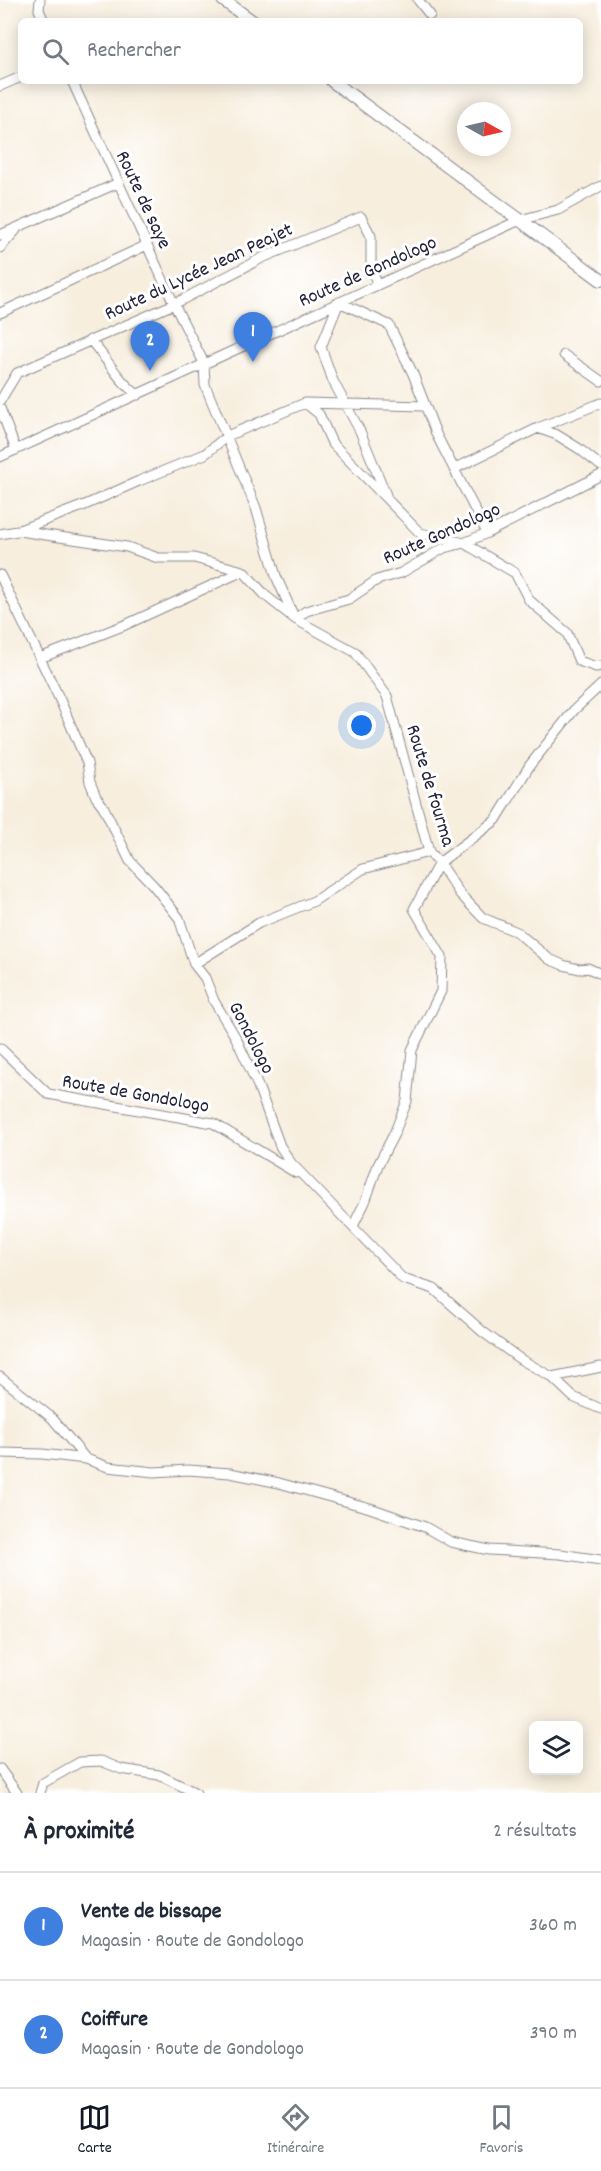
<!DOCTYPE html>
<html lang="fr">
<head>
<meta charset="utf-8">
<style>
	body { margin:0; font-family:Dekko,sans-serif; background:#f2f2f3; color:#1f2937 }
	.controls { position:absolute; right:18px; bottom:18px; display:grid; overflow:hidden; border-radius:9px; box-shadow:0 3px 15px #0003 }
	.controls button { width:54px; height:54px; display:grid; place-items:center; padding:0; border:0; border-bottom:2px solid #e0e1e3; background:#fff; color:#1f2937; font:30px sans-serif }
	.compass { position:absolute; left:457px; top:102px; width:54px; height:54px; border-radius:50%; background:#fff; box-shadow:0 3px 15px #0003; rotate:98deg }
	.you { position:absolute; left:362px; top:726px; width:21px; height:21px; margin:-15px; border:4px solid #fff; border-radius:50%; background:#1a73e8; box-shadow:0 0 0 9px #1a73e833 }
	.badge { display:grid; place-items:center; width:39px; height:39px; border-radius:50%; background:#111827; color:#fff; font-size:20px; font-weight:700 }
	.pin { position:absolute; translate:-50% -50px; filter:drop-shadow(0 2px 3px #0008) }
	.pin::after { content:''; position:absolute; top:32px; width:21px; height:18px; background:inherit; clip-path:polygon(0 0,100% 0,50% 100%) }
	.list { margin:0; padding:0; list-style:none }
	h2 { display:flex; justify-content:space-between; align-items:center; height:78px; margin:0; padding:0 24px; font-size:26px }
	h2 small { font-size:20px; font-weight:400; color:#747a83 }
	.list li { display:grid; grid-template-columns:39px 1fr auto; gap:18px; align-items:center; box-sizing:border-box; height:108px; padding:0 24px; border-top:2px solid #e0e1e3 }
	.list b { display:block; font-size:22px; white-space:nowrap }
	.list p { margin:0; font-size:20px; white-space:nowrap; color:#747a83 }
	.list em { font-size:20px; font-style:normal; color:#747a83 }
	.icon { flex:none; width:33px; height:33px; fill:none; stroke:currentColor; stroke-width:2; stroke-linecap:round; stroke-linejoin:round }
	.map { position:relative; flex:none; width:601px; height:1793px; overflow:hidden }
	.search { position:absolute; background:#fff; box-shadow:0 3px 15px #0003; left:18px; right:18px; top:18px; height:66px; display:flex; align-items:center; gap:15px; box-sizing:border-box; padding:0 21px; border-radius:9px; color:#747a83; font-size:22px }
	.sheet { height:294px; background:#fff }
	nav { display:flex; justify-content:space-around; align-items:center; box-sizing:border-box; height:84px; border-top:2px solid #e0e1e3; background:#fff; font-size:16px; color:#747a83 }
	nav a { display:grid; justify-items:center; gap:3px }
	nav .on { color:#111827 }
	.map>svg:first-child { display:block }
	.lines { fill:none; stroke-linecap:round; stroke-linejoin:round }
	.minor-casing { stroke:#8c888c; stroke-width:11 }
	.major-casing { stroke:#8c888c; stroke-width:14 }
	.minor { stroke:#fff; stroke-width:9 }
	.major { stroke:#fff; stroke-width:12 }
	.labels { text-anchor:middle; stroke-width:6; stroke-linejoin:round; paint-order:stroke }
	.street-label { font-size:20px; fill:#22223b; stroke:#fff }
</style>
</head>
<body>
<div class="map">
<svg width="601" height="1793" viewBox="0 0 601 1793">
	<rect width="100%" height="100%" fill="#fff"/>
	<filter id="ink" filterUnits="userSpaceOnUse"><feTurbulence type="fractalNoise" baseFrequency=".0167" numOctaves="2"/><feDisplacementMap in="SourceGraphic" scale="12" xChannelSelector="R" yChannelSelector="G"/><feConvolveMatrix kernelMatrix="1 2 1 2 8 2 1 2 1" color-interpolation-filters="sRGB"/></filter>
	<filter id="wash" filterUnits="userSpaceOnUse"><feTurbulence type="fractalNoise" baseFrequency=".008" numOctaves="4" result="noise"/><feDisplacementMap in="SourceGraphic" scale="24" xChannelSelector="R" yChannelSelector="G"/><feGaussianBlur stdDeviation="1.35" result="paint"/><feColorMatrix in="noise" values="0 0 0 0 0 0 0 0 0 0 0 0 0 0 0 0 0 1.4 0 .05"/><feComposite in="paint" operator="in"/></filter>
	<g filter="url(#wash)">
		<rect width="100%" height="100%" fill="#f7eede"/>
	</g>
	<g filter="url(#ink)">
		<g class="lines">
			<defs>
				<path id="minor" d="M40,0L39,10L44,21
					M418,0L430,15
					M72,81L174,304L204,363L205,385L256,508L276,576L294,617
					M0,86L21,77
					M0,235L118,183
					M0,248L16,230
					M0,313L147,245
					M90,340C106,357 119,382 138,395
					M564,355L601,381
					M0,401L17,373L174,304L262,258L361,217L371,236V264L377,285
					M305,403L425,406
					M0,408L16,450
					M538,428L601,403
					M0,457L520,220L558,210L601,186
					M454,469L538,428L557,435L578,448L601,466
					M386,495L360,431L333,381L321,347L339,302L389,325L413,374L437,436L487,533
					M19,531L127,547L158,558H194L243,571
					M0,534L17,531L85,505L139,481L205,454L227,436L305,403L319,414L332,443L420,533L464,543L515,573L529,600L567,633L579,661L596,667L601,666
					M0,575L60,700L87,763L90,782L96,797L103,806L130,861L154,886L179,918L194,964L205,978L214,1001L236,1038L258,1086L280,1146L291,1163L403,1279L434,1289L483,1332L520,1359L552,1377L573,1397L601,1409
					M295,619L306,611L349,599L377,580L401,573L444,548L464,543L487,533L601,475
					M40,658L125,625L243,571L266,596L295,619L355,652L387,696L429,852L439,863L414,909L442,957L441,991L412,1050L407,1101L394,1134L378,1165L365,1202L353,1226
					M601,685L574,710L530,765L496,820L439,863L460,894L483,918L517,932L549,959L563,965L579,969L588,968L601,974
					M194,964L259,923L314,901L363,869L429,852
					M0,1048L48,1094L213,1123L296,1173
					M0,1377L52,1418L86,1459
					M552,1377L601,1367
					M0,1453L42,1454L86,1459L108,1467L154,1472L188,1470L230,1473L279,1483L370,1508L425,1527L451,1542L489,1550L560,1554L601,1560
					M0,1769L17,1793
					M40,1793L43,1783L80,1762L101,1761L121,1769L159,1775L196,1793"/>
				<path id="major" d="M223,0L252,21
					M332,81L601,280"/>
			</defs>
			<use href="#minor" class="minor-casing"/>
			<use href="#major" class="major-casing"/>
			<use href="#minor" class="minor"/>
			<use href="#major" class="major"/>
		</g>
	</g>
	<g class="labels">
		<g class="street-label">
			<text transform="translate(145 199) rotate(65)" y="7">Route de saye</text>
			<text transform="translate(198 270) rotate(-25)" y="7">Route du Lycée Jean Peajet</text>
			<text transform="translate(367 270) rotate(-24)" y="7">Route de Gondologo</text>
			<text transform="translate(441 532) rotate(-24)" y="7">Route Gondologo</text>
			<text transform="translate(432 785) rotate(73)" y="7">Route de fourma</text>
			<text transform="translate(253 1037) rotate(63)" y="7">Gondologo</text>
			<text transform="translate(136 1092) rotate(10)" y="7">Route de Gondologo</text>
		</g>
	</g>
</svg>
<div class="controls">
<button><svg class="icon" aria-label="layers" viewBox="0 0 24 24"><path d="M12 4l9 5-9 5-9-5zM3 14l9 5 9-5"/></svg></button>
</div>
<svg class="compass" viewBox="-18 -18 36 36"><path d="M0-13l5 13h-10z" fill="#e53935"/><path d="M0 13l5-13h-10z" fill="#747a83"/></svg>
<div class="you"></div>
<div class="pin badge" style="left:253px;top:362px;background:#3f7fe0">1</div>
<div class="pin badge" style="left:150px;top:371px;background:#3f7fe0">2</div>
<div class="search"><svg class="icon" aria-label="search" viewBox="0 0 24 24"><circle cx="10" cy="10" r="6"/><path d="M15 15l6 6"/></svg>Rechercher</div>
</div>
<section class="sheet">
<h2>À proximité<small>2 résultats</small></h2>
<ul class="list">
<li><span class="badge" style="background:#3f7fe0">1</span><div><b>Vente de bissape</b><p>Magasin · Route de Gondologo</p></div><em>360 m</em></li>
<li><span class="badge" style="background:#3f7fe0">2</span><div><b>Coiffure</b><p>Magasin · Route de Gondologo</p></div><em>390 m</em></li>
</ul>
</section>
<nav>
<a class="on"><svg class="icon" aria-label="map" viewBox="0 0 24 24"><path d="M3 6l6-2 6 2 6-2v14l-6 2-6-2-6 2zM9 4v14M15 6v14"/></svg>Carte</a>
<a><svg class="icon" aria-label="directions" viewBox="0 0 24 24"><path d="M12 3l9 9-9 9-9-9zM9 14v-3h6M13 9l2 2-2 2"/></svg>Itinéraire</a>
<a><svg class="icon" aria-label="saved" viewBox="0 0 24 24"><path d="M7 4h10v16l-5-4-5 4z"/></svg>Favoris</a>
</nav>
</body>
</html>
